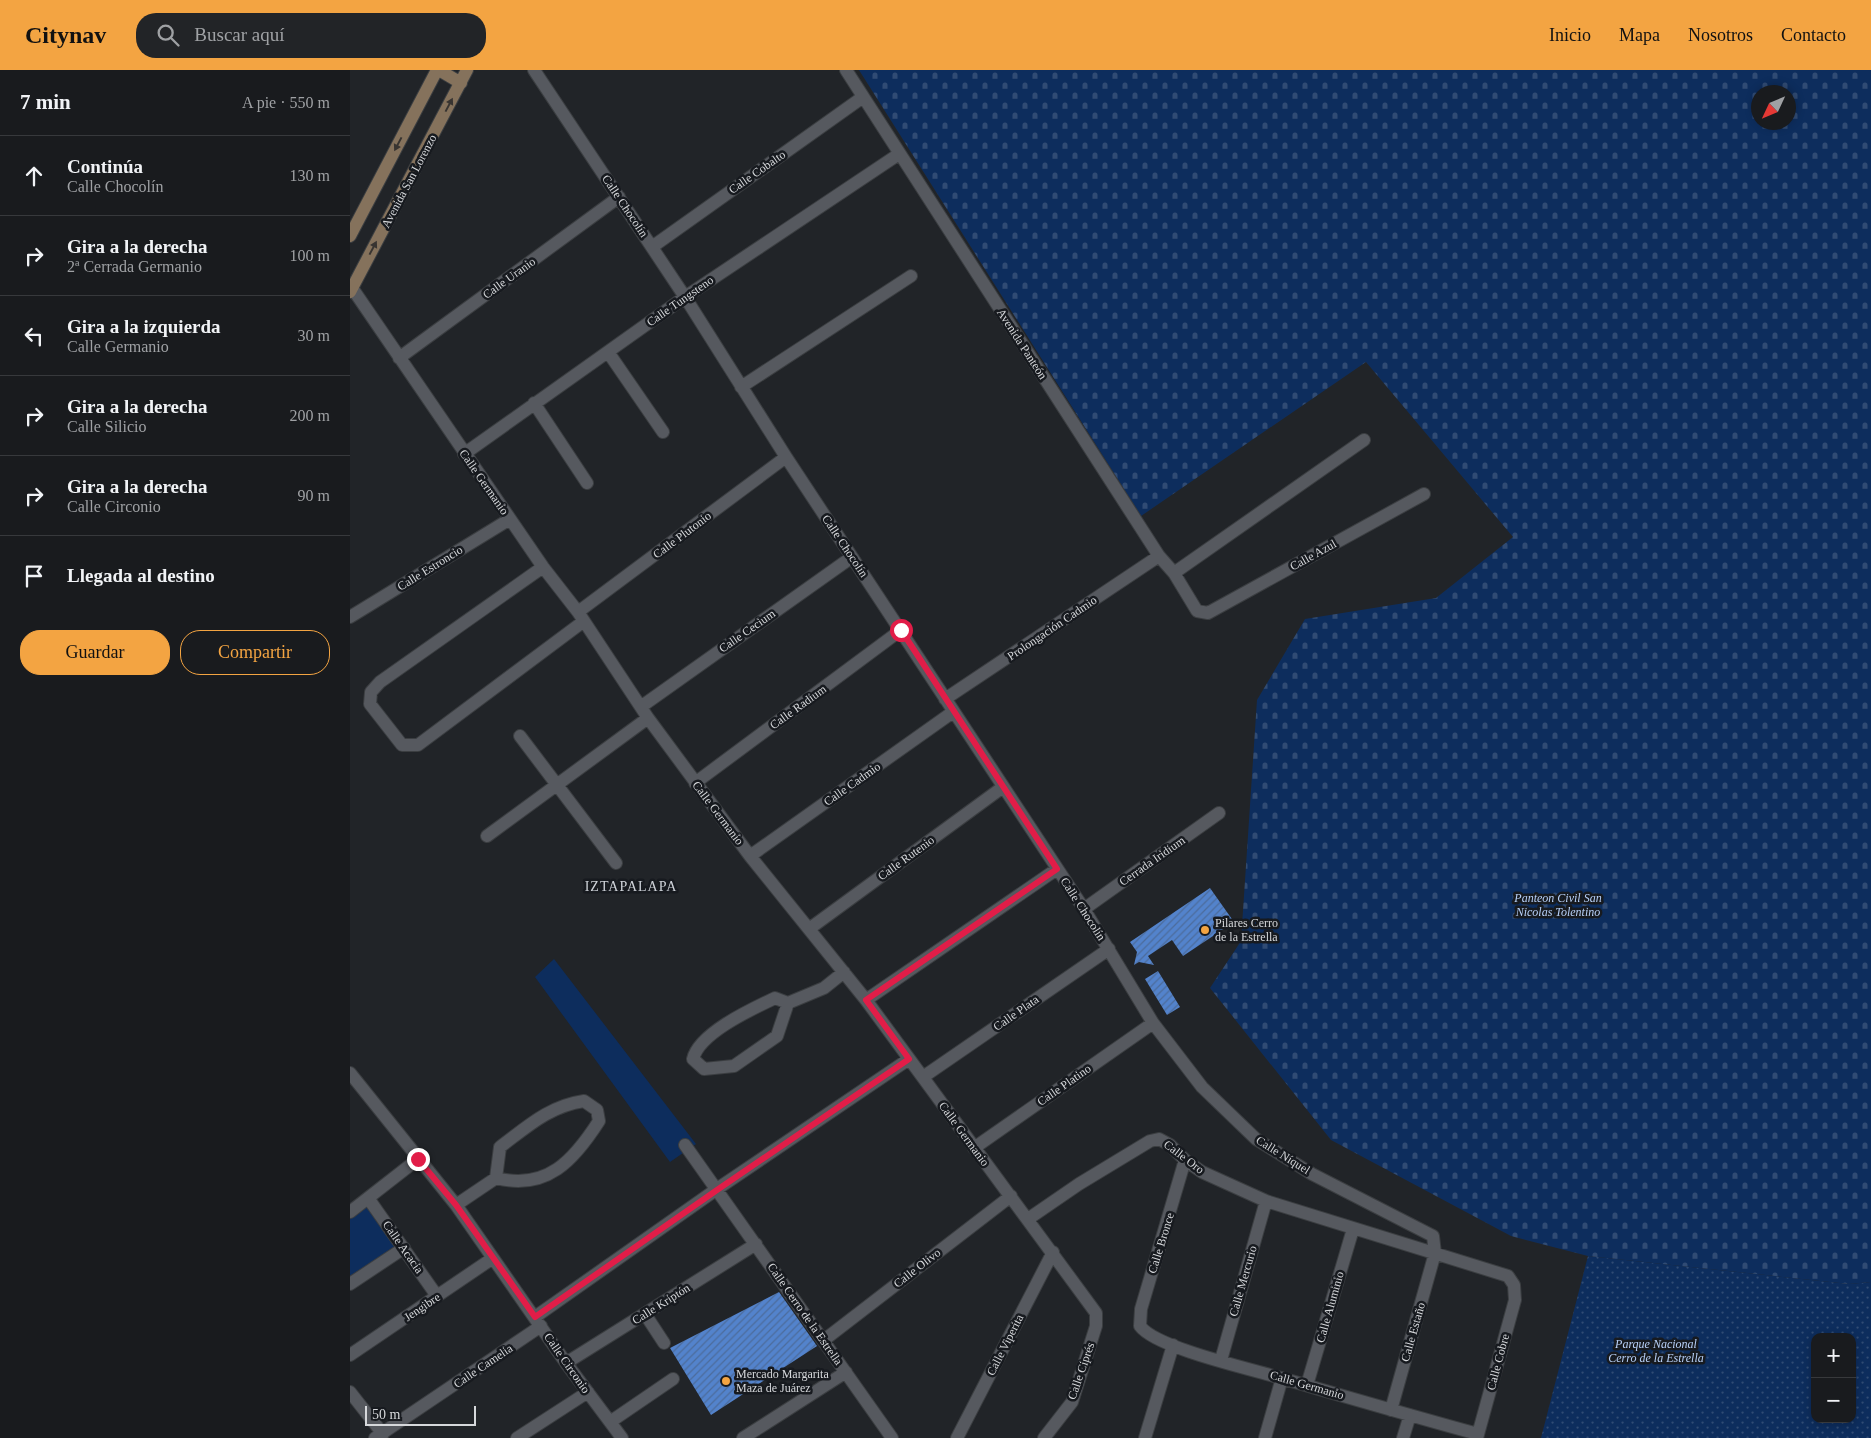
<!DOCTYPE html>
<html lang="es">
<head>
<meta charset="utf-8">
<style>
	body { margin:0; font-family:Georgia,serif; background:#222427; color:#f1f3f6 }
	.controls { position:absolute; right:15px; bottom:15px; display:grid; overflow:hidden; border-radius:10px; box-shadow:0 2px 8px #0003 }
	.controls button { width:45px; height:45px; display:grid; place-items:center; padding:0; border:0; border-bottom:1px solid #37393c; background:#191b1e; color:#f1f3f6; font:25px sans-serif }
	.compass { position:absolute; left:1401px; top:15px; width:45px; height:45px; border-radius:50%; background:#191b1e; box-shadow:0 2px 8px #0003; rotate:226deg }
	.scale { position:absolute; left:15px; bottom:12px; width:111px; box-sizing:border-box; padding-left:5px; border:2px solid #d6d8db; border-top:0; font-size:14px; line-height:18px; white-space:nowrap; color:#d6d8db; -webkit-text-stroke:4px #171a1f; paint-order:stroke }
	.stop { position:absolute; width:15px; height:15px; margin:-11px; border:4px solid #e11d48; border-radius:50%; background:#fff }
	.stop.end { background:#e11d48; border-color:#fff; box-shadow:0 1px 5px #0008 }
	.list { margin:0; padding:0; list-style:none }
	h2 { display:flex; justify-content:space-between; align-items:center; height:65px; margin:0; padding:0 20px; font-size:21px }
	h2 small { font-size:16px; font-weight:400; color:#9fa1a4 }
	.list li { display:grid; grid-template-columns:32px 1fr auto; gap:15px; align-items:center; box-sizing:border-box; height:80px; padding:0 20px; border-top:1px solid #37393c }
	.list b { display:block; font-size:19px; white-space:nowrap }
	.list p { margin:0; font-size:16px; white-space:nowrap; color:#9fa1a4 }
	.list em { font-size:16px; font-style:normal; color:#9fa1a4 }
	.actions { display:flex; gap:10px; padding:15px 20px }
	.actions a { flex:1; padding:11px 0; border:1px solid #f3a442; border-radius:20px; text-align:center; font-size:18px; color:#f3a442 }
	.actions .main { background:#f3a442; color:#111 }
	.icon { flex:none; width:28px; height:28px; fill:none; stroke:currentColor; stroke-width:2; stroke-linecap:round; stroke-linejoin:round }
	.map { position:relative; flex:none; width:1521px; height:1368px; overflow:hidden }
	header { display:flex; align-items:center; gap:30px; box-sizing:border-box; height:70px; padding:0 25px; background:#f3a442; color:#111 }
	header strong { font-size:24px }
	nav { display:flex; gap:28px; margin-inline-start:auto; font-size:18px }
	.search { width:350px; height:45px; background:#222427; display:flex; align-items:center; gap:12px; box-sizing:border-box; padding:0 18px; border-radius:20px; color:#9fa1a4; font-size:19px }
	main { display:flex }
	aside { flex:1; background:#191b1e }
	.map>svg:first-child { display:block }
	.grass { fill:url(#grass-dots); fill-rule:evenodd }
	.cemetery { fill:url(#cemetery-stones); fill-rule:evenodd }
	.park { fill:#0d2d5d }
	.building { fill:url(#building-hatch) }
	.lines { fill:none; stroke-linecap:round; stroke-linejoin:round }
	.street-casing { stroke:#3b3e41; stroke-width:14 }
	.secondary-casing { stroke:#3b3e41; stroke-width:14 }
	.street { stroke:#56595f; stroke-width:12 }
	.secondary { stroke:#85725c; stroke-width:12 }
	.oneway { fill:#383431 }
	.route { stroke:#e11d48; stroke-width:6 }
	.poi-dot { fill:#f3a442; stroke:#171a1f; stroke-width:2 }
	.labels { text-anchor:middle; stroke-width:5; stroke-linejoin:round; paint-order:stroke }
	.street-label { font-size:12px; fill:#d6d8db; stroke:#171a1f }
	.park-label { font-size:12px; font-style:italic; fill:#b8d1f9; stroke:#171a1f }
	.poi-label { font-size:12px; fill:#d6d8db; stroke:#171a1f; text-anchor:start }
	.neighbourhood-label { font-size:14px; letter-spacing:1px; fill:#ced2d8; stroke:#171a1f }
</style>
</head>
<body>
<header>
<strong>Citynav</strong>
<div class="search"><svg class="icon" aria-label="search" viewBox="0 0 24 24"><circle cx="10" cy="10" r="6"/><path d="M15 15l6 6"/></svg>Buscar aquí</div>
<nav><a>Inicio</a><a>Mapa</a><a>Nosotros</a><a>Contacto</a></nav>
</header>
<main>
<aside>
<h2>7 min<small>A pie · 550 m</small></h2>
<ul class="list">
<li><svg class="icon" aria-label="ahead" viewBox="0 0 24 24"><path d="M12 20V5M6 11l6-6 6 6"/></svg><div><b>Continúa</b><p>Calle Chocolín</p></div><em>130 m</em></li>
<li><svg class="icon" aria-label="right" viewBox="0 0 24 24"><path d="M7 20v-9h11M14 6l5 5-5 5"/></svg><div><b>Gira a la derecha</b><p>2ª Cerrada Germanio</p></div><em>100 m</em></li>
<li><svg class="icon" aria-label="left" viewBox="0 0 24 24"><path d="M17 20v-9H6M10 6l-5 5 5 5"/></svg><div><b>Gira a la izquierda</b><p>Calle Germanio</p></div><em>30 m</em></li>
<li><svg class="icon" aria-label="right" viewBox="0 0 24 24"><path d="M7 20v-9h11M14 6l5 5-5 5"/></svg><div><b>Gira a la derecha</b><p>Calle Silicio</p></div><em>200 m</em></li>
<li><svg class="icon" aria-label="right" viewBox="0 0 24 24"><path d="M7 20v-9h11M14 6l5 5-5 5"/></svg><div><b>Gira a la derecha</b><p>Calle Circonio</p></div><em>90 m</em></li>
<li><svg class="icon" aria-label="arrive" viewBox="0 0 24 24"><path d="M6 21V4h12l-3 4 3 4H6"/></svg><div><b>Llegada al destino</b></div></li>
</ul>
<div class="actions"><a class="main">Guardar</a><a>Compartir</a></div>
</aside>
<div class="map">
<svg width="1521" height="1368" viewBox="0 0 1521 1368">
	<defs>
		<pattern id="grass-dots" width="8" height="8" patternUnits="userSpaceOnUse" patternTransform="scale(1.25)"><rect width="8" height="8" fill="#0d2d5d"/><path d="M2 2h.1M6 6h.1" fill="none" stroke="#304b74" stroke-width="1.8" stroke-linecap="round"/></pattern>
		<pattern id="cemetery-stones" width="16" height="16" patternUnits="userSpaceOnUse" patternTransform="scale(1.25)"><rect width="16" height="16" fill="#0d2d5d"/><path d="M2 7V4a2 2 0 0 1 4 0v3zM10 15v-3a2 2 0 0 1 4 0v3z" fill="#304b74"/></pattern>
		<pattern id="building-hatch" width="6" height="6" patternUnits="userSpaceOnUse" patternTransform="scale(1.25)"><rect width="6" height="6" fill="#5383cc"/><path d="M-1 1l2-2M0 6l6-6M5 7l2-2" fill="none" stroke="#4c6c9c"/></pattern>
	</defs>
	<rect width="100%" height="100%" fill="#212428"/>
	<path class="grass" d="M1238,1186L1499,1214L1521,1212V1368H1191ZM1465,1267H1502V1349H1465Z"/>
	<path class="cemetery" d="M509,0H1521V1212L1499,1214L1238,1186L1161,1166L981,1070L860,918L891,871L907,630L955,549L1086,528L1163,467L1016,292L791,446ZM1408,22H1438V52H1408Z"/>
	<path class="park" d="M204,889L346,1074L320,1092L185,907Z
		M18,1128L54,1178L0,1214V1142Z"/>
	<path class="building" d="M860,818L884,852L833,886L822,870L798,886L804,895L789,892L784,895L787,882L780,872Z
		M808,901L830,937L817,945L795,909Z
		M429,1222L467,1276L361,1345L320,1278Z"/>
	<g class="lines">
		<defs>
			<path id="street" d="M184,0L335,227L436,387L734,839L803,953L852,1017L906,1069L962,1104L1083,1166L1085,1183L1041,1340
				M496,0L809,486L824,503L847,541L858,543L1074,424
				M302,177L513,27
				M0,215L193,497L228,542L298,648L400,786L516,930L746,1243V1256L722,1332L694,1368
				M258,282L313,362
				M49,288L269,127
				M391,317L561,206
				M184,333L237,413
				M114,384L335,227L549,84
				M193,497L30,612L21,622L20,634L52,675H68L234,551
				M824,503L1014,370
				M228,542L436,387
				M0,547L160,449
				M595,629L809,486
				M292,636L502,487
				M170,666L266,793
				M345,713L551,560
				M137,766L298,648
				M400,786L603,642
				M734,839L869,743
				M459,859L653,717
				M516,930L707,799
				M438,933L425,928C402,939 349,963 343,989L354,999L384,996L427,966L438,933L474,918L494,902
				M0,1003L106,1135L216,1293L272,1368
				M573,1007L759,879
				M335,1075L542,1368
				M624,1078L803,953
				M835,1090L791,1239L790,1256C806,1278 901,1299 931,1308C997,1327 1062,1346 1128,1364
				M18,1128L87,1226
				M106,1135L146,1108C197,1121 224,1090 249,1051L247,1040L234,1031C199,1036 177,1057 150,1077L146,1108
				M0,1142L68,1089
				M678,1149L729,1114L800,1071L809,1069L820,1075L835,1090L852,1102L916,1131L1158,1206L1164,1215L1165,1230L1127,1368
				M0,1214L54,1178
				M295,1244L314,1273
				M185,1247L367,1119L559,989
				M474,1270L661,1126
				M0,1285L143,1188
				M871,1290L916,1131
				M216,1293L406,1174
				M957,1315L1003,1159
				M0,1322L33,1364
				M260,1352L323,1309
				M25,1368L191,1256
				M167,1368L238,1322
				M393,1368L496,1302
				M607,1368L703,1182
				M795,1368L823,1275
				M915,1368L932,1308
				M1053,1368L1060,1345"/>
			<path id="secondary" d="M89,0L111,13
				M0,166L87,0
				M0,222L117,0"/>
		</defs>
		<use href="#street" class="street-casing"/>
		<use href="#secondary" class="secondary-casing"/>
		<use href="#street" class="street"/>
		<use href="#secondary" class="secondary"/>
	</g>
	<defs><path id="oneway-solid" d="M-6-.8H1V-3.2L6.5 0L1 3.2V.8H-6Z" transform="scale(1.25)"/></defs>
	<g class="oneway">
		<use href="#oneway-solid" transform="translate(99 35) rotate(-62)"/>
		<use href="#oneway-solid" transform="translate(48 74) rotate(118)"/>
		<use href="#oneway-solid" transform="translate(23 178) rotate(-62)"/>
	</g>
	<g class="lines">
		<path class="route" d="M68,1089L106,1135L185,1247L367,1120L559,989L516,930L707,799L551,560"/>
	</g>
	<g class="poi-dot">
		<circle cx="855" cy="860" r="5"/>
		<circle cx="376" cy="1311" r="5"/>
	</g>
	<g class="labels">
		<g class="street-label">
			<text transform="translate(407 102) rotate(-35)" y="4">Calle Cobalto</text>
			<text transform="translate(59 111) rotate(-62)" y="4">Avenida San Lorenzo</text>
			<text transform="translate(275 136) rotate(56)" y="4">Calle Chocolín</text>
			<text transform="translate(159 208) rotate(-36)" y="4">Calle Uranio</text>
			<text transform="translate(330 231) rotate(-35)" y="4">Calle Tungsteno</text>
			<text transform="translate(672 274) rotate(57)" y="4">Avenida Panteón</text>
			<text transform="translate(134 412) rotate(55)" y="4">Calle Germanio</text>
			<text transform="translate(332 465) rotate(-37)" y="4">Calle Plutonio</text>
			<text transform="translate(495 476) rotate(56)" y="4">Calle Chocolín</text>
			<text transform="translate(963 485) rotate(-29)" y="4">Calle Azul</text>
			<text transform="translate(80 498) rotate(-32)" y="4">Calle Estroncio</text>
			<text transform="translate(702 558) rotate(-34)" y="4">Prolongación Cadmio</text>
			<text transform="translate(397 561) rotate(-35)" y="4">Calle Cecium</text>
			<text transform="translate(448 637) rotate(-36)" y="4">Calle Radium</text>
			<text transform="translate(502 714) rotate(-35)" y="4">Calle Cadmio</text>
			<text transform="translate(368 743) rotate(53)" y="4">Calle Germanio</text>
			<text transform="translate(556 788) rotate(-36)" y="4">Calle Rutenio</text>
			<text transform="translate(802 791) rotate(-35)" y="4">Cerrada Iridium</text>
			<text transform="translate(733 839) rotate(57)" y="4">Calle Chocolín</text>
			<text transform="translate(666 943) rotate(-35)" y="4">Calle Plata</text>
			<text transform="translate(714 1015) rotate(-35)" y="4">Calle Platino</text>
			<text transform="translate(614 1064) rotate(54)" y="4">Calle Germanio</text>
			<text transform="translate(933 1085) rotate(32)" y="4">Calle Níquel</text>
			<text transform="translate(834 1087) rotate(37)" y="4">Calle Oro</text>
			<text transform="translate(811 1173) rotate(-73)" y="4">Calle Bronce</text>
			<text transform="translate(53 1177) rotate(55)" y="4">Calle Acacia</text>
			<text transform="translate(567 1198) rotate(-38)" y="4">Calle Olivo</text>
			<text transform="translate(893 1211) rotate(-74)" y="4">Calle Mercurio</text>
			<text transform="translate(311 1234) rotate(-32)" y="4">Calle Kriptón</text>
			<text transform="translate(72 1237) rotate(-34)" y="4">Jengibre</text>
			<text transform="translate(980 1237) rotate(-74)" y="4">Calle Aluminio</text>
			<text transform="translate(455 1244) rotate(55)" y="4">Calle Cerro de la Estrella</text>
			<text transform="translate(1063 1262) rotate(-74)" y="4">Calle Estaño</text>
			<text transform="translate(655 1275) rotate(-63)" y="4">Calle Viperita</text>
			<text transform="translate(1148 1292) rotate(-75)" y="4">Calle Cobre</text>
			<text transform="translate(217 1293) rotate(55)" y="4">Calle Circonio</text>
			<text transform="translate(133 1296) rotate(-34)" y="4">Calle Camelia</text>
			<text transform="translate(731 1301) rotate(-71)" y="4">Calle Ciprés</text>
			<text transform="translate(957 1315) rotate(16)" y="4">Calle Germanio</text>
		</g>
		<g class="park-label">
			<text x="1208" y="832">Panteon Civil San<tspan x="1208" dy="14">Nicolas Tolentino</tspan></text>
			<text x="1306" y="1278">Parque Nacional<tspan x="1306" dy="14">Cerro de la Estrella</tspan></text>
		</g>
		<g class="poi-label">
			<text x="865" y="857">Pilares Cerro<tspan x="865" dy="14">de la Estrella</tspan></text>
			<text x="386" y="1308">Mercado Margarita<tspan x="386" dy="14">Maza de Juárez</tspan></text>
		</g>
		<g class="neighbourhood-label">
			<text x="281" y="821">IZTAPALAPA</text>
		</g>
	</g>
</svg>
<div class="controls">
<button>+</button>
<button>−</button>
</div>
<svg class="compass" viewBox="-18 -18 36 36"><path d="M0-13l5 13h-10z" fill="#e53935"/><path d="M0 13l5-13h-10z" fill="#9fa1a4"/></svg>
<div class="scale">50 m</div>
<div class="stop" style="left:551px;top:560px"></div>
<div class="stop end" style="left:68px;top:1089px"></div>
</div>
</main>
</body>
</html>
